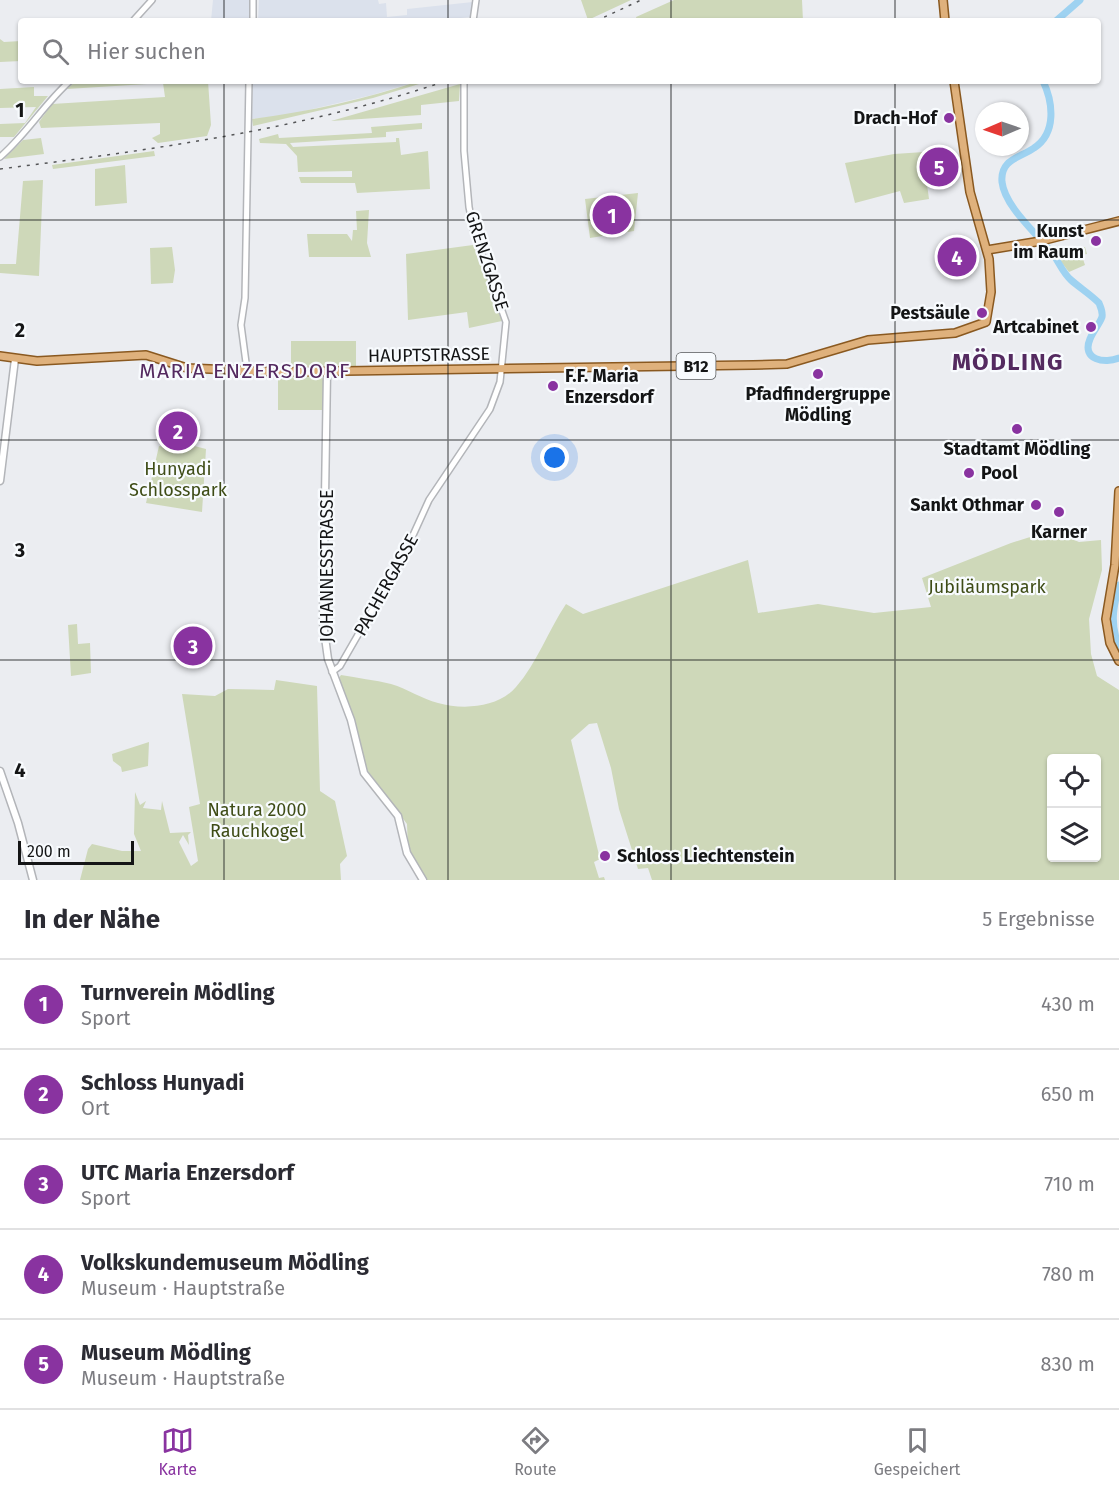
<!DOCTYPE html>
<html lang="de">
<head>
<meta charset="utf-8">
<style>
	body { margin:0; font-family:"Fira Sans",sans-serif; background:#f2f2f3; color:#2b2b33 }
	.controls { position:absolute; right:18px; bottom:18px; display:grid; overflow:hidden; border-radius:6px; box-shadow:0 2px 4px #0004 }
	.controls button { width:54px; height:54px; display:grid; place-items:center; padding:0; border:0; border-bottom:2px solid #e1e1e2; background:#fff; color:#2b2b33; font:30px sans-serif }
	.compass { position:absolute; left:975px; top:102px; width:54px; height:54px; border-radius:50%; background:#fff; box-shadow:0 2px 4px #0004; rotate:268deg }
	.scale { position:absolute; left:18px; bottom:15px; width:116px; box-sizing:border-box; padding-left:6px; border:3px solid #141516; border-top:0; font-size:16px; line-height:21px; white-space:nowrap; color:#141516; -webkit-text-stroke:4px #f8fbfe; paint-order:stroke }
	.you { position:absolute; left:555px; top:458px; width:21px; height:21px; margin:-15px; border:4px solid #fff; border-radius:50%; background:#1a73e8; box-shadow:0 0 0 9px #1a73e833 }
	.badge { display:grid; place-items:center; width:39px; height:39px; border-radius:50%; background:#8933a0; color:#fff; font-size:20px; font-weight:700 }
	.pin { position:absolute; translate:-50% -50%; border:3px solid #fff; box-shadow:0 2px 6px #0006 }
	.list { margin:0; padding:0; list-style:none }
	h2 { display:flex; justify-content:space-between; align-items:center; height:78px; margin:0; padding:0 24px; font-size:26px }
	h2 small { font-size:20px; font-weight:400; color:#7c7c81 }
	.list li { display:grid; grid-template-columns:39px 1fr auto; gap:18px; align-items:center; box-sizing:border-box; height:90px; padding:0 24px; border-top:2px solid #e1e1e2 }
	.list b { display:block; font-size:22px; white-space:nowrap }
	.list p { margin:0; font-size:20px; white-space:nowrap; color:#7c7c81 }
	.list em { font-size:20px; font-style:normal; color:#7c7c81 }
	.icon { flex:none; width:33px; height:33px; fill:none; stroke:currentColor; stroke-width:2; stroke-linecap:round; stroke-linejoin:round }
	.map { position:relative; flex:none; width:1119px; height:880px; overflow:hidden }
	.search { position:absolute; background:#fff; box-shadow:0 2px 4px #0004; left:18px; right:18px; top:18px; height:66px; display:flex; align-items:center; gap:15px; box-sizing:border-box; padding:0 21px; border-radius:6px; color:#7c7c81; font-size:22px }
	.sheet { height:528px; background:#fff }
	nav { display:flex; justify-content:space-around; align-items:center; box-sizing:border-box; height:84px; border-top:2px solid #e1e1e2; background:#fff; font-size:16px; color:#7c7c81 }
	nav a { display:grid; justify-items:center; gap:3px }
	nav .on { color:#8933a0 }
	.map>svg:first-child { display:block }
	.built { fill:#dbe1ec }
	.green { fill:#ced8b9; fill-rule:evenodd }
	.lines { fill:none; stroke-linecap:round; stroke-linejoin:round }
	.river { stroke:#9ed2f1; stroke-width:7 }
	.tertiary-casing { stroke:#b3b5b9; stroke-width:8 }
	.secondary-casing { stroke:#b3b5b9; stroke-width:9 }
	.primary-casing { stroke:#8a5920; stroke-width:10 }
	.tertiary { stroke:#fff; stroke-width:5 }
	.secondary { stroke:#fff; stroke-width:6 }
	.primary { stroke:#dfb17c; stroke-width:7 }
	.rail { stroke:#545557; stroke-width:1.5; stroke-dasharray:3 6; stroke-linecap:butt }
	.grid { fill:none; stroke:#141516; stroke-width:1.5; stroke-opacity:0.55 }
	.poi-dot { fill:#8933a0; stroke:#f8fbfe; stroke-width:2 }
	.labels { text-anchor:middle; stroke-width:4.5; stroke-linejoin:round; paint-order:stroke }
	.shield { fill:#f8fbfe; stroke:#585a5c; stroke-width:1.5 }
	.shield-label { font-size:16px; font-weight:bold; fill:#141516 }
	.poi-label { font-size:18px; font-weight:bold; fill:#141516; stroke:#f8fbfe; text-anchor:end }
	.street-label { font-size:18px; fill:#141516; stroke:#f8fbfe }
	.park-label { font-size:18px; fill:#3e4c16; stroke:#f8fbfe }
	.quarter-label { font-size:21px; letter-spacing:1.5px; fill:#542a60; stroke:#f8fbfe }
	.district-label { font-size:24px; font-weight:bold; letter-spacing:1.5px; fill:#542a60; stroke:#f8fbfe }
	.grid-label { font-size:20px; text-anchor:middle; font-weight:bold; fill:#141516; stroke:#f8fbfe; stroke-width:4.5; stroke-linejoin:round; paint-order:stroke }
</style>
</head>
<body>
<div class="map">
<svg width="1119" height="880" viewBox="0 0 1119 880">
	<rect width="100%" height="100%" fill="#ebedf1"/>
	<path class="built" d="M213,0H249L250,21H211Z
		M259,0H378L379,4L386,3L387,17L407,15V9L473,2L471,17L450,19V21H258Z
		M253,81H419L372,95L283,116L252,119Z"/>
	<path class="green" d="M581,0H631L588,20Z
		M674,0H802L803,21H637L636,17Z
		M0,39L4,42L21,41V61L0,62Z
		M76,81H208L211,125L207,136L158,143L152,138L160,134V123L41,128L39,122L52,104L165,97L163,83L67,89Z
		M419,81H429L373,98L253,126L252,119C308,112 365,99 419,81Z
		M460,84L459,101L421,105V115L331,121Z
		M34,87V96H48L14,137H0V124L25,123L36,107L0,108V89Z
		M422,123V129L386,132V137L290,143L293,147L396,142V138H399L401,155L428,151L430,189L357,193L355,183H301L299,177H352V171L298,172L297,156L286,144L260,143L259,139L278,134L279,138L372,133L371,127Z
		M41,138L44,154L4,159L23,140Z
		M154,151L155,156L53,169L52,165Z
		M924,152V163L928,162V170H925L929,199L904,203L900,191L855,203L845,163L894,154Z
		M125,165L127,203L95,206V169Z
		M43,180L39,276L0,273V264H16L23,181Z
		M638,193L634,231L590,238L585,199Z
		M369,210L367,243L371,257H309L307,234H347L352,241L353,230H357L356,211Z
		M473,245L492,288L502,321L469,328L467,312L408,320L406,254Z
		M172,247L175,270L173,283L151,284L150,248Z
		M1063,247L1077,249L1085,247L1087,254L1076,256L1077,259H1083L1085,265L1069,272L1055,254Z
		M291,341H356V366L291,369Z
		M278,376H320L324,380V410H278Z
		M183,443L206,449L202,512L146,503L159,446L181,449Z
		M1052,530L1079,542L1101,540L1102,570L1089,619L1091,654L1097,676L1119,690V880H652L648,868L638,869L619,809L611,768L597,723L589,724L571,740L600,859L594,862L599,878L604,877L605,880H425L408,851L407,824L365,767L339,678L341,675C357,678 375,680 391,684C408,689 422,699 438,703C463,710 498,708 516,687C537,663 548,631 566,604L583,614L748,560L758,613L818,604L874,613L931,607L922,578L1011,543ZM1052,758H1096V858H1052Z
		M77,624L78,644L90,643L91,673L71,676L68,625Z
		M186,635H203L204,656H183V640Z
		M276,680L317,686L320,791L335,801L347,856L340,864L341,880H80L88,849L92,844L122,851H141L134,834L135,792L140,805L146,801L143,808L161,810L162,801L170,833L191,832L188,835L189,845L183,835L179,842L191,866L198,861L189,807L200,804L182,694L215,696L228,689L274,690Z
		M149,742L148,766L122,772L121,767L113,761L112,754Z"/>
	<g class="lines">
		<path class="river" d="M1056,21L1080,0
			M1043,81C1053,102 1057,133 1034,148C1020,158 1000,159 1002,182C1005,208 1040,236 1055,257C1060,265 1064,274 1071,280C1080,288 1090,294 1099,303C1101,308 1103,312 1102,317C1099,325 1093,331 1090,339C1081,360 1105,364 1119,358
			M1119,585C1113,608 1110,624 1119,647"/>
		<defs>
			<path id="tertiary" d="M133,21L152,0
				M253,21V0
				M473,21L476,0
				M0,157C27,134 44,104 70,81
				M247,370L241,325L245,298L249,81
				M332,672L340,666L404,555L429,500L490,409L500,382L506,322L474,232L469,207L464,151V81"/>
			<path id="secondary" d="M327,372L323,623L328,659L351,720L364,773L398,816L407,853L423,880
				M0,481L15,359
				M0,771L18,823L33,880"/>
			<path id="primary" d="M943,0L945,21
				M987,250L1041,241L1119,221
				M0,356L37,361L146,355L187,368L279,372L753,365L787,364L868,340L955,333L986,322L991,292L989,259L970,192L954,81
				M1119,491L1115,565L1106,619L1110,643L1119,661"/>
		</defs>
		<use href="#tertiary" class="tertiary-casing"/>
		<use href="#secondary" class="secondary-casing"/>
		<use href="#primary" class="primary-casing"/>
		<use href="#tertiary" class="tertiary"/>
		<use href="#secondary" class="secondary"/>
		<use href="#primary" class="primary"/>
		<path class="rail" d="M596,21L641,0
			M0,169C151,150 301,130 446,81"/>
	</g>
	<path class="grid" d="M224,0V21M448,0V21M671,0V21M895,0V21M224,81V880M448,81V880M671,81V880M895,81V880M0,220H1119M0,440H1119M0,660H1119"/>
	<g class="poi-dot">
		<circle cx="949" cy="118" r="6"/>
		<circle cx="1096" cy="241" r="6"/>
		<circle cx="982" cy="313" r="6"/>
		<circle cx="1091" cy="327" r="6"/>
		<circle cx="818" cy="374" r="6"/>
		<circle cx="553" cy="386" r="6"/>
		<circle cx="1017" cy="429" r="6"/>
		<circle cx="969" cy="473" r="6"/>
		<circle cx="1036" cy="505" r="6"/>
		<circle cx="1059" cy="512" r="6"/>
		<circle cx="605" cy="856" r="6"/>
	</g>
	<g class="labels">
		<rect class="shield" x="676.5" y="353" width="39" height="26" rx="4.5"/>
		<g class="shield-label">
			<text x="696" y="372">B12</text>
		</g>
		<g class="poi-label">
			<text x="937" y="124">Drach-Hof</text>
			<text x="1084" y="237">Kunst<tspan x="1084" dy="21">im Raum</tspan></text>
			<text x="970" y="319">Pestsäule</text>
			<text x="1079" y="333">Artcabinet</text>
			<text x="565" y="382" text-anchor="start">F.F. Maria<tspan x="565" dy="21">Enzersdorf</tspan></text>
			<text x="818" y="400" text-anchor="middle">Pfadfindergruppe<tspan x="818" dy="21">Mödling</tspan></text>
			<text x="1017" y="455" text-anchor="middle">Stadtamt Mödling</text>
			<text x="981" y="479" text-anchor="start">Pool</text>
			<text x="1024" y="511">Sankt Othmar</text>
			<text x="1059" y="538" text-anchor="middle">Karner</text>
			<text x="617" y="862" text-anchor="start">Schloss Liechtenstein</text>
		</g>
		<g class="street-label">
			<text transform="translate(487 261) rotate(72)" y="6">GRENZGASSE</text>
			<text transform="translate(429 355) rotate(-1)" y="6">HAUPTSTRASSE</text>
			<text transform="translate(327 566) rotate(-90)" y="6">JOHANNESSTRASSE</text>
			<text transform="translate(386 585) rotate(-61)" y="6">PACHERGASSE</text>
		</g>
		<g class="park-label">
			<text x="178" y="475">Hunyadi<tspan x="178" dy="21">Schlosspark</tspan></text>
			<text x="987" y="593">Jubiläumspark</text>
			<text x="257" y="816">Natura 2000<tspan x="257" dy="21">Rauchkogel</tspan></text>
		</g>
		<g class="quarter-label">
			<text x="245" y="378">MARIA ENZERSDORF</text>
		</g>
		<g class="district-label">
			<text x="1008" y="370">MÖDLING</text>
		</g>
	</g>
	<g class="grid-label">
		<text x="20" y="117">1</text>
		<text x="20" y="337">2</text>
		<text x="20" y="557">3</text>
		<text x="20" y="777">4</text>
	</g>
</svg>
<div class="controls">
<button><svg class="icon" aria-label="locate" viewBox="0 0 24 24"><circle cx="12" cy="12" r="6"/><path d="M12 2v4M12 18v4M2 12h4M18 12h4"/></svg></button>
<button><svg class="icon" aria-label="layers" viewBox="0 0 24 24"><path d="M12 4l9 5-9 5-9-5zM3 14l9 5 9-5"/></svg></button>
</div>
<svg class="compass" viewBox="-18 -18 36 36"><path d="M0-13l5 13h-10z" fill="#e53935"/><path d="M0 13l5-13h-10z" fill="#7c7c81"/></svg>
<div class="scale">200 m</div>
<div class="you"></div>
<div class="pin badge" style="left:612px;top:215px">1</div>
<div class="pin badge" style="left:178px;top:431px">2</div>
<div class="pin badge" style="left:193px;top:646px">3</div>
<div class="pin badge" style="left:957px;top:257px">4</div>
<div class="pin badge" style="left:939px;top:167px">5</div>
<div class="search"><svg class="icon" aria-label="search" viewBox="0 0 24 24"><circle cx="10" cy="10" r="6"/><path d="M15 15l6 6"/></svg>Hier suchen</div>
</div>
<section class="sheet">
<h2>In der Nähe<small>5 Ergebnisse</small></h2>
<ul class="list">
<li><span class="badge">1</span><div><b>Turnverein Mödling</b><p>Sport</p></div><em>430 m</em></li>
<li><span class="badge">2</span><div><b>Schloss Hunyadi</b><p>Ort</p></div><em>650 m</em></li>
<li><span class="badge">3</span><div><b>UTC Maria Enzersdorf</b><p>Sport</p></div><em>710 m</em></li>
<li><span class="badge">4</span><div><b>Volkskundemuseum Mödling</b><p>Museum · Hauptstraße</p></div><em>780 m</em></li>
<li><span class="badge">5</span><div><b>Museum Mödling</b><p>Museum · Hauptstraße</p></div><em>830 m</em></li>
</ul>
</section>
<nav>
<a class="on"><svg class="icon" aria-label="map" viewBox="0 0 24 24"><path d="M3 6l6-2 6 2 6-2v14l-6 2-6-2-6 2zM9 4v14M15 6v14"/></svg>Karte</a>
<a><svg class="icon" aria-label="directions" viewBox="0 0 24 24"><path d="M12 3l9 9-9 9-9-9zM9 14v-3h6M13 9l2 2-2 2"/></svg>Route</a>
<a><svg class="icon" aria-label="saved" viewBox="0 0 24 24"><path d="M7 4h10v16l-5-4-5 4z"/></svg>Gespeichert</a>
</nav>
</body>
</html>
